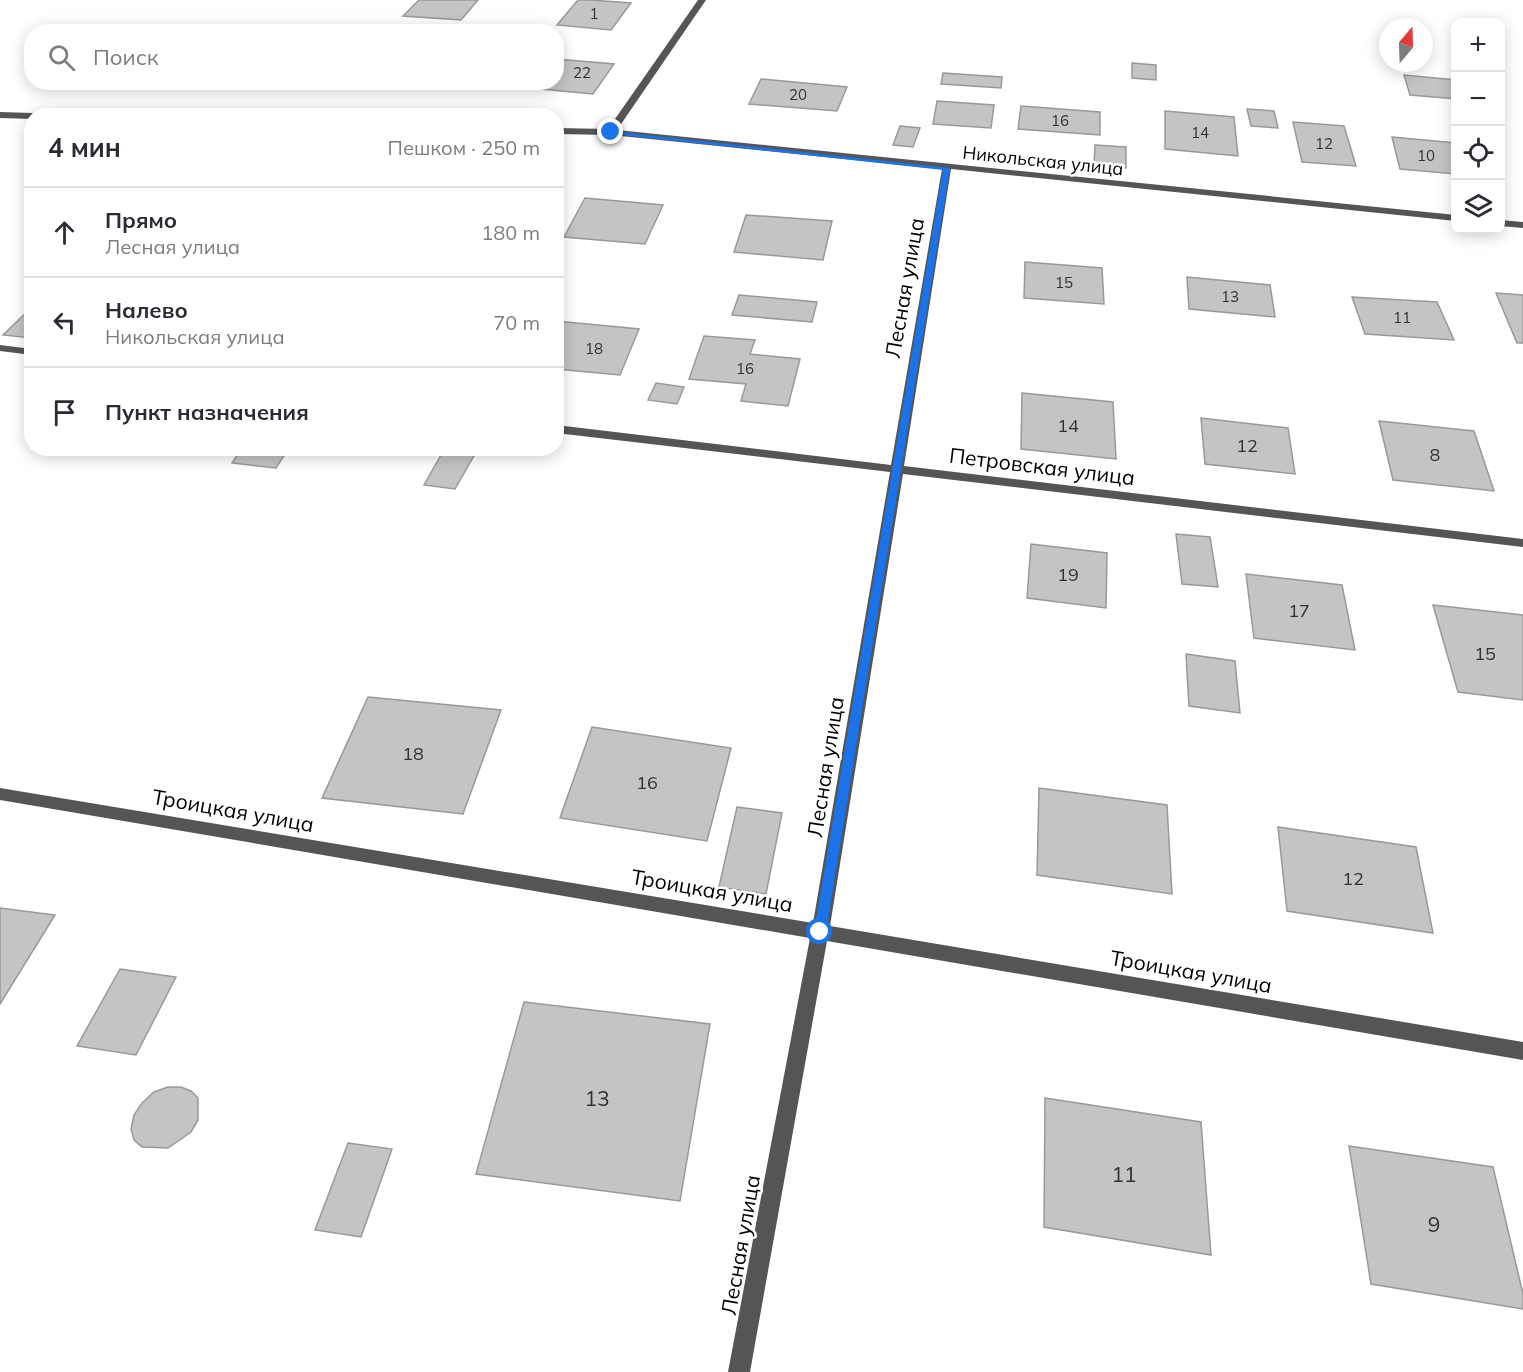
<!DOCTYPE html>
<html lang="ru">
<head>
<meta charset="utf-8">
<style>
	body { margin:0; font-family:Mulish,sans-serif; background:#f7f7f7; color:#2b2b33 }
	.controls { position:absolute; right:18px; top:18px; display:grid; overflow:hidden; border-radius:12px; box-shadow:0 3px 15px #0003 }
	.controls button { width:54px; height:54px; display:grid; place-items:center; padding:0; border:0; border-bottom:2px solid #e1e1e2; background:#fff; color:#2b2b33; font:30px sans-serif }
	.compass { position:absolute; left:1379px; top:18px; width:54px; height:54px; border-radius:50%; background:#fff; box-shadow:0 3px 15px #0003; rotate:19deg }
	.stop { position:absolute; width:18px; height:18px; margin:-14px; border:4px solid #1a73e8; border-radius:50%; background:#fff }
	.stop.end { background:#1a73e8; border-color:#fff; box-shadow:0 2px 6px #0008 }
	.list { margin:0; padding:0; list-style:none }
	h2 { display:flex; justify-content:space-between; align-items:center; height:78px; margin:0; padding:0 24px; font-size:26px }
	h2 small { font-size:20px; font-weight:400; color:#7c7c81 }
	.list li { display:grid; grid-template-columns:39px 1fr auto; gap:18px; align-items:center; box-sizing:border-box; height:90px; padding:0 24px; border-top:2px solid #e1e1e2 }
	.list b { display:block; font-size:22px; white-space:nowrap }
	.list p { margin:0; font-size:20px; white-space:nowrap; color:#7c7c81 }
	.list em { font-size:20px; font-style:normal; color:#7c7c81 }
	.icon { flex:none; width:33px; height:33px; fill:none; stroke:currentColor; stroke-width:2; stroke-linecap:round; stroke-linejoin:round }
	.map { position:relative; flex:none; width:1523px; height:1372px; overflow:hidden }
	.search { position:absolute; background:#fff; box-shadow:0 3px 15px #0003; left:24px; top:24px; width:540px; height:66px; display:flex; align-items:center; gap:15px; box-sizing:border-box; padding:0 21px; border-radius:24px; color:#7c7c81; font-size:22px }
	.panel { position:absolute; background:#fff; box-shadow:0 3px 15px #0003; left:24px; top:108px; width:540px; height:348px; border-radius:24px }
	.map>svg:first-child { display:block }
	.building { fill:#c4c4c4; stroke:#999; stroke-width:1.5 }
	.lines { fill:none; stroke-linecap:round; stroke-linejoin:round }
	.minor { fill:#555; fill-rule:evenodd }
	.route { fill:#1a73e8 }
	.labels { text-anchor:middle; stroke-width:5; stroke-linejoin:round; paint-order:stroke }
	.far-number-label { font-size:15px; fill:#313131 }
	.far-street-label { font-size:18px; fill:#000; stroke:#fff }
	.number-label { font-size:18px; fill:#313131 }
	.street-label { font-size:21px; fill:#000; stroke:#fff }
	.near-number-label { font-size:21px; fill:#313131 }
</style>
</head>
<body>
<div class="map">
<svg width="1523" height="1372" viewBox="0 0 1523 1372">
	<rect width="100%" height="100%" fill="#fff"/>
	<path class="building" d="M419,0H478L461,20L403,16Z
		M578,0H591L631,3L611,30L557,25Z
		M556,59L614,64L593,94L530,88L534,82H556Z
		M1132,63L1156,65V80L1132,78Z
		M943,73L1002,77L1001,88L941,84Z
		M1404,75L1456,80V99L1410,95Z
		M761,79L847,87L837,111L749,104Z
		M937,101L994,105L991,128L933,124Z
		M1021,106L1100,112V135L1018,129Z
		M1247,109L1274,111L1278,128L1251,126Z
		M1165,111L1234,117L1238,156L1165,149Z
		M1293,122L1344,126L1356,166L1302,162Z
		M900,126L920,128L913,147L893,145Z
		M1392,137L1456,143V174L1400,169Z
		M1095,145L1126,147V168L1094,165Z
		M585,198L663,205L645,244L564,237Z
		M746,215L832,221L823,260L734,252Z
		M1025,262L1102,268L1104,304L1024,298Z
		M1187,277L1270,285L1275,317L1189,309Z
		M1496,293L1523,295V343H1517Z
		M739,295L817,302L812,322L732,315Z
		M1352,297L1437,302L1454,340L1365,334Z
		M32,307V338L3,335Z
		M556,321L639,329L620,375L556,369Z
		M704,336L755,340L750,354L800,359L788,406L741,401L746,384L689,379Z
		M656,383L684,387L677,404L648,400Z
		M1022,393L1113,402L1116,459L1021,449Z
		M1201,418L1288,428L1295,474L1205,464Z
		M1379,421L1474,431L1494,491L1393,480Z
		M242,448H289L276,468L232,463Z
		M445,448L476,452L455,489L424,485Z
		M1176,534L1210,537L1218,587L1182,584Z
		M1031,544L1107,553L1106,608L1027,598Z
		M1246,574L1342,585L1355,650L1254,638Z
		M1433,605L1523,615V700L1458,692Z
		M1186,654L1235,661L1240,713L1189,706Z
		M368,697L501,710L463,814L322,798Z
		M592,727L731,748L707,841L560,818Z
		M1039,788L1167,805L1172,894L1037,875Z
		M737,807L782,813L766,894L719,887Z
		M1278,827L1416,847L1433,933L1287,911Z
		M0,908L55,915L0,1004Z
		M120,969L176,977L136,1055L77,1046Z
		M524,1002L710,1024L680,1201L476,1174Z
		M168,1087H181L191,1091L198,1098V1120L191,1132L168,1148L142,1147L134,1140L131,1129L134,1115L142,1103L154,1092Z
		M1045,1098L1201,1122L1211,1255L1044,1227Z
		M348,1143L392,1149L361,1237L315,1230Z
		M1349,1146L1493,1167L1523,1294V1309L1371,1284Z"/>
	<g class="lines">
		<path class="minor" d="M698,0H706L617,130L1456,215V221L951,169L904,466L1523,539V547L903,474L830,926L1523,1042V1060L827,941L750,1372H728L810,938L0,800V788L813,923L890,472L556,433V425L891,465L942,169L611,135L556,134V128L608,129Z
			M0,112L32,113L36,116H32V119L0,118Z
			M88,113H151L155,116H84Z
			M1500,220L1523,222V228L1500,226Z
			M0,345L32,349V355L0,351Z"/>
	</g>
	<path class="route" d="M609,131L950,168L826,932L820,937L814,932L943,170L611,134Z"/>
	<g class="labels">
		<g class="far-number-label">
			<text x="594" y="19">1</text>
			<text x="582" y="78">22</text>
			<text x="798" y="100">20</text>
			<text x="1060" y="126">16</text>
			<text x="1200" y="138">14</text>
			<text x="1324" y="149">12</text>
			<text x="1426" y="161">10</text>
			<text x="1064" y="288">15</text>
			<text x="1230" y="302">13</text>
			<text x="1402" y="323">11</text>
			<text x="594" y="354">18</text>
			<text x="745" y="374">16</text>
		</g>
		<g class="far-street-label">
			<text transform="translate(1043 161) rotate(6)" y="6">Никольская улица</text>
		</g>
		<g class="number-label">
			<text x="1068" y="432">14</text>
			<text x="1247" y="452">12</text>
			<text x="1435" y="461">8</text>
			<text x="1068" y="581">19</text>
			<text x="1299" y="617">17</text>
			<text x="1485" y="660">15</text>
			<text x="413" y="760">18</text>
			<text x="647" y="789">16</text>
			<text x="1353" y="885">12</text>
		</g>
		<g class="street-label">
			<text transform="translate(905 288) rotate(-80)" y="7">Лесная улица</text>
			<text transform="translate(1042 467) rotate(7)" y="7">Петровская улица</text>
			<text transform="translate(826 767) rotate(-81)" y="7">Лесная улица</text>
			<text transform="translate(233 811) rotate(10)" y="7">Троицкая улица</text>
			<text transform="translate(712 891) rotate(10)" y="7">Троицкая улица</text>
			<text transform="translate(1191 972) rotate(10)" y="7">Троицкая улица</text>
			<text transform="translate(741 1245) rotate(-80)" y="7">Лесная улица</text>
		</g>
		<g class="near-number-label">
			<text x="597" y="1106">13</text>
			<text x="1124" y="1182">11</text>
			<text x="1434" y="1232">9</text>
		</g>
	</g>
</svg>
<div class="controls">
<button>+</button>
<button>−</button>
<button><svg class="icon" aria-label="locate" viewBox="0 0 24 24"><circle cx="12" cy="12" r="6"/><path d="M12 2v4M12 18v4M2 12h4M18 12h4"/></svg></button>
<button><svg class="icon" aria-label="layers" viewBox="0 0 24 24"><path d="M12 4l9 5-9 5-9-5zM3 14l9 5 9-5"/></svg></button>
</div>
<svg class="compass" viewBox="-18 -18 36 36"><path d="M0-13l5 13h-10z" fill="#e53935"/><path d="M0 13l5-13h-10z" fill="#7c7c81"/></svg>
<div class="stop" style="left:820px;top:932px"></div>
<div class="stop end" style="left:611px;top:132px"></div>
<div class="search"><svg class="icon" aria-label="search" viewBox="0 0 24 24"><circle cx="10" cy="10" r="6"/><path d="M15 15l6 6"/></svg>Поиск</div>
<section class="panel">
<h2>4 мин<small>Пешком · 250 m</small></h2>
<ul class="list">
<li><svg class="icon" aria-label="ahead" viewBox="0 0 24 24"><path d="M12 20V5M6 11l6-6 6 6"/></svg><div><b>Прямо</b><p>Лесная улица</p></div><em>180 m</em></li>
<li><svg class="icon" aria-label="left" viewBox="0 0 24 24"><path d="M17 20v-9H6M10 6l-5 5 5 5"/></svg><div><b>Налево</b><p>Никольская улица</p></div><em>70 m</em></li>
<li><svg class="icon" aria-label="arrive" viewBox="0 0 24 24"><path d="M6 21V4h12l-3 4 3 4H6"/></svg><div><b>Пункт назначения</b></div></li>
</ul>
</section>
</div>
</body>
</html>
